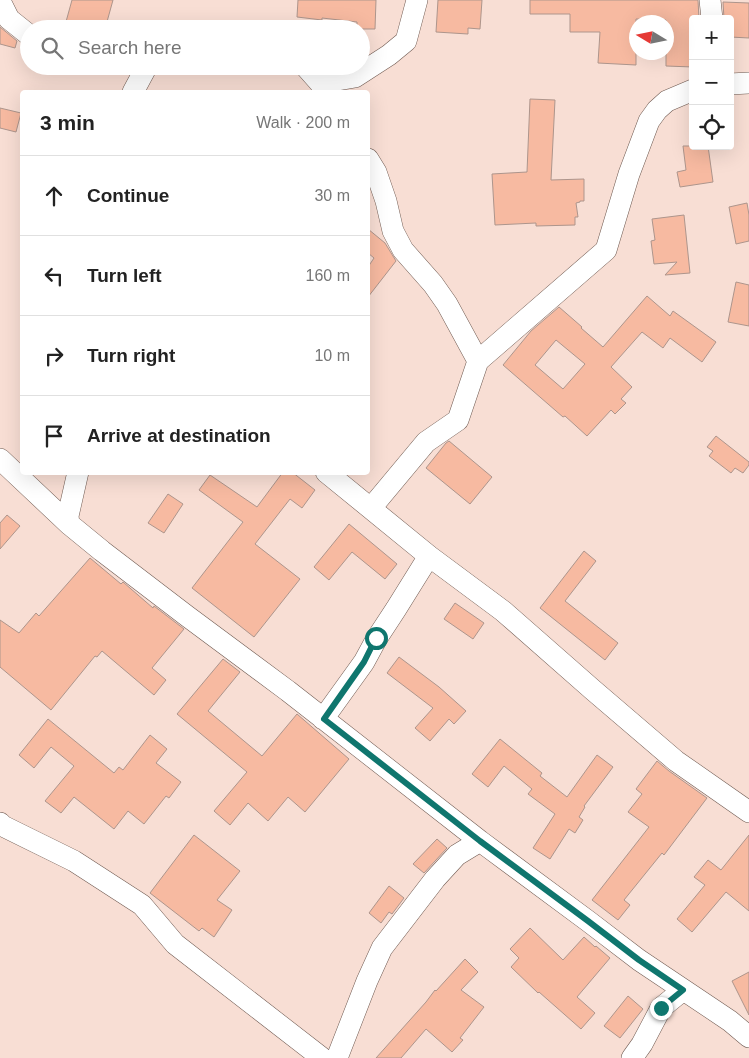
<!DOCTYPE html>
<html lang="en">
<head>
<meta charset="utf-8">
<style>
	body { margin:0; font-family:Helvetica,sans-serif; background:#f2f2f2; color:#222 }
	.controls { position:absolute; right:15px; top:15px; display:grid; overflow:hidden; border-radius:5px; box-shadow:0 5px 20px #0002 }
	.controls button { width:45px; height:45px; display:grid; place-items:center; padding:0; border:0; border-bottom:1px solid #e0e0e0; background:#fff; color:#222; font:25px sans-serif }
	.compass { position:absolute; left:629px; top:15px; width:45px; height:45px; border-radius:50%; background:#fff; box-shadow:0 5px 20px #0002; rotate:280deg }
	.stop { position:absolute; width:15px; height:15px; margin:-11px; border:4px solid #0f766e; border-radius:50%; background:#fff }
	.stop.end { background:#0f766e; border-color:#fff; box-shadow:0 1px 5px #0008 }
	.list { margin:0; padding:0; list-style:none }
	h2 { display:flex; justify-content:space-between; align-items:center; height:65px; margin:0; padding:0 20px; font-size:21px }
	h2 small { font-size:16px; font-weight:400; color:#767676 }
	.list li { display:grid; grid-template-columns:32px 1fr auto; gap:15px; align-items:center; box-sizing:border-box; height:80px; padding:0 20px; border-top:1px solid #e0e0e0 }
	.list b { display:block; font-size:19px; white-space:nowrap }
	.list em { font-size:16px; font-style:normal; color:#767676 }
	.icon { flex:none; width:28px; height:28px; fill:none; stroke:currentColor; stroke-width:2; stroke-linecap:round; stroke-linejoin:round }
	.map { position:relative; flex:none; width:749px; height:1058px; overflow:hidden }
	.search { position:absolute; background:#fff; box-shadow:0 5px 20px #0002; left:20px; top:20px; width:350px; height:55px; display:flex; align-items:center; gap:12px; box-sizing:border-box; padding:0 18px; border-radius:28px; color:#767676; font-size:19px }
	.panel { position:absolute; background:#fff; box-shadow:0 5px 20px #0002; left:20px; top:90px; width:350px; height:385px; border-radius:5px }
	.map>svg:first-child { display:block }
	.building { fill:#f7baa1; stroke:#ad958c; fill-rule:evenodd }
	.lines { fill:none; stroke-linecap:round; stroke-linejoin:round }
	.street-casing { stroke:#705b52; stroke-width:22 }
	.street { stroke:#fff; stroke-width:21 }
	.route { stroke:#0f766e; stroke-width:6 }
</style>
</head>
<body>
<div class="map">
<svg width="749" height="1058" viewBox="0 0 749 1058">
	<rect width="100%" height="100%" fill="#f8ded4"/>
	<path class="building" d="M72,0H113L105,29H64Z
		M298,0H376L375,29H357V22L322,18V20L297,17Z
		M438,0H482L480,29L468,28V34L436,32Z
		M530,0H698L699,19H693V67L666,66V20L636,19V65L598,63L600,32H570V14H530Z
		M723,2L749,3V38L730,37V19H724Z
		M0,27L17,41L15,48L0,44Z
		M530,99L555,100L551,180L584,179V201H580V202L576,203L578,217H575V225L536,226V223L495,225L492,174L527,172Z
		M0,108L21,113L16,132L0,128Z
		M683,146H708L713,182L680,187L677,172L686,170Z
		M747,203L749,215V241L736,244L729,207Z
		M684,215L690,273L665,275L677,262L654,264L651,241L655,240L652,219Z
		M368,229L385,243L396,261L368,297V267L374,258L368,253Z
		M736,282L749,285V326L728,322Z
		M647,296L670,316L673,311L716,342L702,362L670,338L663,348L642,332L611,367L632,387L621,399L626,403L615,414L611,410L587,436L565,416L563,417L503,365L531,331L559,307L582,327L581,328L603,347ZM556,340L585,364L563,389L535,365Z
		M716,436L749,462V465L743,473L735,468L731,473L709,456L713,451L707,447Z
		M449,441L492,477L470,504L426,468L446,443Z
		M283,472H292L315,490L302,508L290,499L255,544L300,579L254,637L192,588L243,522L199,490L210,475L257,507Z
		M168,494L183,504L164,533L148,523Z
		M7,515L20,526L0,549V523Z
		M349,524L397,564L385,579L352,552L329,580L314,567Z
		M584,551L596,561L565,601L618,643L605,660L540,608Z
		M90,558L121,584L123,582L153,608L154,606L184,629L152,668L166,680L154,695L102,651L97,657L95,656L51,710L0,667V620L19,633L36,613L39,616Z
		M455,603L484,623L473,639L444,619Z
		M399,657L439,687L466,711L454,724L449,719L430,741L415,728L433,708L387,673Z
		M223,659L240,672L208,711L262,756L297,714L349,759L305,812L288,797L268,821L248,803L230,825L214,811L247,772L177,714Z
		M48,719L114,773L119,767L123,770L150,735L167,749L156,763L181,782L169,798L166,796L144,824L128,811L114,829L74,797L61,813L45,801L74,766L51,747L34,768L19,755Z
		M500,739L542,773L540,776L567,797L597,755L613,767L584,806L585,807L579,817L583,820L575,833L569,829L550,859L533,848L555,814L528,794L532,789L504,766L488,787L472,774Z
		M657,761L669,771L707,798L664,855L662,853L624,900L630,905L618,920L592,900L649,827L628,812L642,794L636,789Z
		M194,835L240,871L217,900L232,910L214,937L202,928L199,931L150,893Z
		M749,835V911L726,892L692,932L677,919L705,885L694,877L708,860L721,870Z
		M437,839L447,848L424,873L413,864Z
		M389,886L404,898L392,914L389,912L381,923L369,913Z
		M530,928L563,960L584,937L595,947L596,946L610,958L577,997L595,1013L581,1029L539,992L538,993L511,967L519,958L510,949Z
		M465,959L478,972L461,990L484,1007L460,1038L463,1040L452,1052L426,1029L401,1058H376L426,1002L435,990L436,991Z
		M749,972V1015L732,981Z
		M628,996L643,1009L620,1038L604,1026Z"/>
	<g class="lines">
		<defs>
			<path id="street" d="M710,0L712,19
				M0,1L9,19L29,35
				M305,66L320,83L325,92
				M320,83L355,77L389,55L406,41L417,0
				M730,84L749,83
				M133,92L147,66
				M368,159L376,172L386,201L393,231L403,250L433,284L447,304L478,361
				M0,459L69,524L102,551L187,616L288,691L480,841L588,921L639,960L730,1021L749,1037
				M326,472L429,556L503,611L593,690L676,761L749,812
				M371,508L426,442L458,420L478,361L606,250L629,174L649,121L657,110L667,101L693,90
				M69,524L68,516L78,472
				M323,719L364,662L377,638L396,609L429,556
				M0,823L3,826L74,861L142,905L175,944L322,1058
				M337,1058L367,981L382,948L435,879L457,855L480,841
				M632,1058L642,1044L661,1008L683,990"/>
		</defs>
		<use href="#street" class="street-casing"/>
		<use href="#street" class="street"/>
	</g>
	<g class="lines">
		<path class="route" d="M376,638L364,662L324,719L480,841L588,921L639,960L683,990L661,1008"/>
	</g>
</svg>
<div class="controls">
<button>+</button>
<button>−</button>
<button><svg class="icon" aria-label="locate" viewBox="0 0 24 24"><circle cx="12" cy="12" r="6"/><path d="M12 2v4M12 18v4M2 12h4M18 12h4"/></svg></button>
</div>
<svg class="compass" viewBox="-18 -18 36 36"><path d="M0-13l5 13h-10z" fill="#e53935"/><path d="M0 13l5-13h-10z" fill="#767676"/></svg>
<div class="stop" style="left:376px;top:638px"></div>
<div class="stop end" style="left:661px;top:1008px"></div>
<div class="search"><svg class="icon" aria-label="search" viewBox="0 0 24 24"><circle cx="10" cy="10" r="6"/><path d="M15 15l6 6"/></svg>Search here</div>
<section class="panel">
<h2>3 min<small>Walk · 200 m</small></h2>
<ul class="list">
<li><svg class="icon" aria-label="ahead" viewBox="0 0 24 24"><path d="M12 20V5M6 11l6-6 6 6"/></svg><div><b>Continue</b></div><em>30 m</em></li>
<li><svg class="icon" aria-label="left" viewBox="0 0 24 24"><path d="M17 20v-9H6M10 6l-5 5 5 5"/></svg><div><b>Turn left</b></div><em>160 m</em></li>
<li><svg class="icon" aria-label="right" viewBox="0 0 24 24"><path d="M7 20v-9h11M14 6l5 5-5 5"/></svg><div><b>Turn right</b></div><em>10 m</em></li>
<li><svg class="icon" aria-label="arrive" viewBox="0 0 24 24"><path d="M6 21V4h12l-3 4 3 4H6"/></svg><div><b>Arrive at destination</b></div></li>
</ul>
</section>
</div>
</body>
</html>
